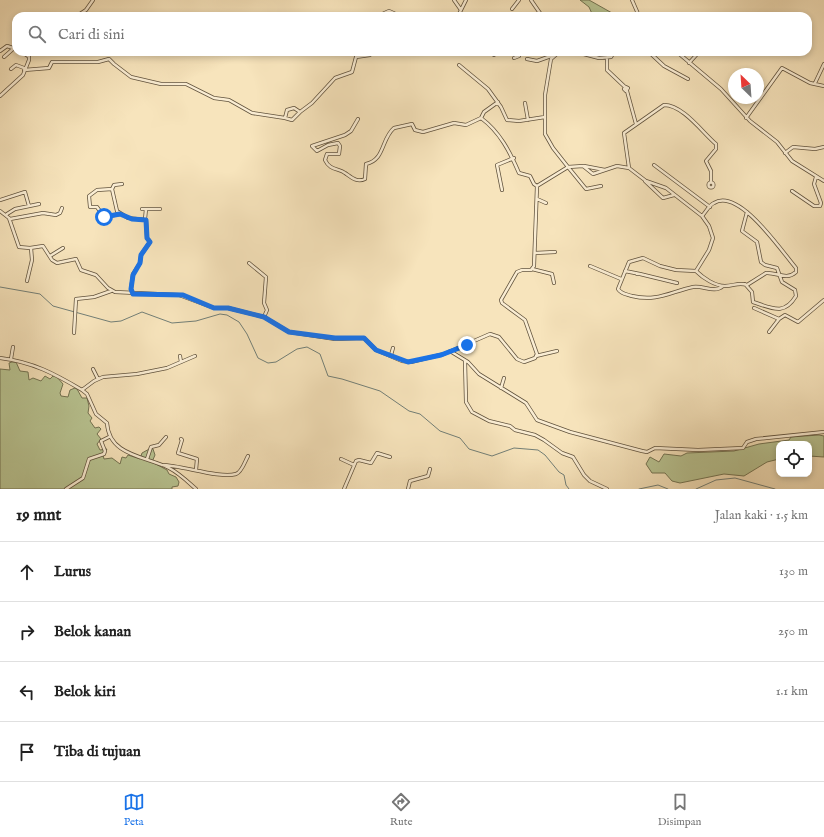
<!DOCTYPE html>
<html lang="id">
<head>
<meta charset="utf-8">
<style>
	body { margin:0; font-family:"IM FELL English",serif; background:#f2f2f2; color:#222 }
	.controls { position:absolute; right:12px; bottom:12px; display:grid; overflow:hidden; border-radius:8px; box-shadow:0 2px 6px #0003 }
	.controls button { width:36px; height:36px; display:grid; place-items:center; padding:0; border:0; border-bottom:1px solid #e0e0e0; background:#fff; color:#222; font:20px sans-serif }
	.compass { position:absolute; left:728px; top:68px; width:36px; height:36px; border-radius:50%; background:#fff; box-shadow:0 2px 6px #0003; rotate:335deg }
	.stop { position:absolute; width:12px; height:12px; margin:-9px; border:3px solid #1a73e8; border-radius:50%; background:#fff }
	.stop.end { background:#1a73e8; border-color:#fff; box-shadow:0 1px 4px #0008 }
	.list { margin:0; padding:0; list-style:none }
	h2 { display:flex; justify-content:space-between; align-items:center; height:52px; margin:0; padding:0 16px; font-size:17px }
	h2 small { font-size:13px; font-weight:400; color:#767676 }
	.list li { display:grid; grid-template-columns:26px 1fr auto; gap:12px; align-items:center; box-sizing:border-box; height:60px; padding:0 16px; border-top:1px solid #e0e0e0 }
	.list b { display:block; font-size:15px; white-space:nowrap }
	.list em { font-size:13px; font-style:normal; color:#767676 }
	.icon { flex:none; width:22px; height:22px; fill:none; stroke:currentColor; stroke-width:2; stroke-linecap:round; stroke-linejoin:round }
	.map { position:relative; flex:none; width:824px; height:489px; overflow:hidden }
	.search { position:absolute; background:#fff; box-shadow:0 2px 6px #0003; left:12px; right:12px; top:12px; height:44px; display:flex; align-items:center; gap:10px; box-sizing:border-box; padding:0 14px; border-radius:12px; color:#767676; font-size:15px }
	.sheet { height:292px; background:#fff }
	nav { display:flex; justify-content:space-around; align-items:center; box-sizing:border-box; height:56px; border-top:1px solid #e0e0e0; background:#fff; font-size:11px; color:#767676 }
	nav a { display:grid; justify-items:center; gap:2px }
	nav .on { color:#1a73e8 }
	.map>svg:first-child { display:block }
	.green { fill:#b9c593; stroke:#747453 }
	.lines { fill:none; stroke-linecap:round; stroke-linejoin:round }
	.stream { stroke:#727f77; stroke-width:1 }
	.minor-casing { stroke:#60523d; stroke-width:4 }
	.minor { stroke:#faedd3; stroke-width:2.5 }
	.route { stroke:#1a73e8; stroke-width:5 }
</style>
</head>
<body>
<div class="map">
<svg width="824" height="489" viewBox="0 0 824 489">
	<rect width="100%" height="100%" fill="#f7e4bc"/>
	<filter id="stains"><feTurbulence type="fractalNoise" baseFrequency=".005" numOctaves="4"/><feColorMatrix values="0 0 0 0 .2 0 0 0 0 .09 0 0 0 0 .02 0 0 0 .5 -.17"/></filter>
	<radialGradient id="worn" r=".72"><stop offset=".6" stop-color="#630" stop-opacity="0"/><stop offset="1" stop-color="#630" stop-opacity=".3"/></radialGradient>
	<path class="green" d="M580,0H589L612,13L613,16H593L589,7Z
		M12,362H16L20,371L28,372L29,380L33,378L41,381L45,376L50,379L53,376H56L63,384L60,393L61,396L68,397L70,390L75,388L77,389L82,398H87L89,406L88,413L92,418L90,421L95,428L99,427L101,429L97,434L101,439L97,444L100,450L107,449L103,455L104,459L112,458L120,464L122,457L126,458L128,455L140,459L142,453L151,448L153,449L155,455L152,462L167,470L169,474L176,477L179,482L178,486L172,487V489H0V369L10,370L9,363Z
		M819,435L824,436V457L809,456V444H779V459L767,462L744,476L724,474L680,483L672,481L665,473H652L646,464L650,457L659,462L664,454L681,456L687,453L734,451L759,444L789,440L791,437Z"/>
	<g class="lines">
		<path class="stream" d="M0,287L40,294L53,306L111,322L121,321L142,312L172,323L196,321L220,314L227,315L239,322L247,334L258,358L268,363L276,362L297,349L307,347L320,354L328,376L342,379L380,391L409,411L420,414L440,431L460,438L469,449L492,456L514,448L538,450L545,455L559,472L564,475L566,485L569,489
			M639,489L658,485L668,489
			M696,489L716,480L735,478L775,489"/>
		<defs>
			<path id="minor" d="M454,0L461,10
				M531,0L542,16
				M632,0L639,16
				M512,9L519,0
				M77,16L86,10L93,0
				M378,16L389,11L400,16
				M458,16L466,0
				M0,51L7,46L16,49
				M22,52L28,56
				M576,52L599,58L611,57L614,52
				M649,52L664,66L688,79
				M677,52L721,89L750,121L777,142L792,161L824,181
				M494,55L498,52
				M4,57L13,49
				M514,58L519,56L514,52
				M527,59L537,61L551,56
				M607,59V70L625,87
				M689,63L699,52
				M459,65L488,89L501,107L507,120L519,121L545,117
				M11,69L16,65L24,68
				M24,70L49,68L52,62H98L109,59L114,64L131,77L161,84H186L214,98L229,100L252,113L285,118L287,110L294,108L300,112L312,103L335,78L352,72L356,57L370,55L372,52
				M815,83L824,64
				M626,87L628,88L626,91L624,89Z
				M627,91L636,124
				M0,96L23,75L29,60V52
				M525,103L528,120
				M285,118L292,120L300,112
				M481,118L484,112L498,102
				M746,118L782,68L810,83L824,86
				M358,119L351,131L345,135L312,146L317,151L328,145L338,143L340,146L339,154H327L325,160C330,171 339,168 345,173C351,177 357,183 365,179L366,164C385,160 381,139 394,128L412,124L415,130L423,132L454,123L466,125L481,118C500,132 510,152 519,173L530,176L534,184L537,186
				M785,153L793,147L815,149L824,147
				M654,165L710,207
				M584,166L605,170
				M629,168L646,181L666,188L702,216L709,226L713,238L709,250L696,271C703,278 715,286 725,286C734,286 738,282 747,285L766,273C777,272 786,281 796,272V268C782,252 739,187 714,203C709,205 706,212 702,216
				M645,181L663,198L674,195
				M708.5 185a2.5 2.5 0 1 1 5 0a2.5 2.5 0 1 1-5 0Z
				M122,184L114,185L112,189L117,211L128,218L146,220L147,238L150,242L141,255L140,263L133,274L131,289L133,294
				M601,186L586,189L568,167L583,166L593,174L617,166L629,168L624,133L664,105C683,105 702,132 716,144V149L706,161L711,171V182
				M112,189L97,190L89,196L90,207H97L104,217L120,214
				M502,190L497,165L514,158
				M792,191L814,206H820L821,203L814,184L816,177
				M537,199L546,203
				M0,200L25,192L29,206
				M142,209H160
				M0,211L9,218L19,247L30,248L43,246L52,260L57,263L76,259L81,270L96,275L108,288L115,292L179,295L214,308H228L264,317L289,332L335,339L364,338L376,350L402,361L411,362L444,354L490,334L499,337L517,359L524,362L535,358L537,354L525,320L502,303L501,300L517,272L522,270H531L534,266L537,186L568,167L553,148L545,134V95L551,59L559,52
				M7,214L15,209L39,204
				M10,219L43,213L56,215L60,213L62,208
				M145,219L146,209
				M535,253L555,252
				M50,256L63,248
				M249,263L266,277L264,303L267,310L264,317
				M590,266L621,279
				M532,269L552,274L554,283
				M625,271L640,274H637
				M696,271L676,270L660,266L643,258L629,262L618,289C621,294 626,294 632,296C657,302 670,292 693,287C703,285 714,294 723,286
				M640,274L677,283
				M27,281L32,260L31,248
				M745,284L752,292L753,302C772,308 784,316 796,296L795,290L782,282L777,268L765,265L761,262L757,242L742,231L747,212
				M754,308L779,319L769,332
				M779,319L785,315L798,322L824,300
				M74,333L76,299L94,297L111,291
				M450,351L468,362L479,374L526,403L537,420L570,432L642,451L647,452L655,448L698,450L743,448L747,442L756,439L824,432
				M391,355L393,348
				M180,356L181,362
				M536,356L557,351
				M0,358C33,362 55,374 82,390L87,394L96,414L107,423C109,456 145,456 169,468C179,473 187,481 196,489
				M11,359L13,347
				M465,361L466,402L472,412L489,421L510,426L515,430L535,435L544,440L562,453L573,457L584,475L590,481L607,489
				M93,369L98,379
				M501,388L504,378
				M82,390L94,381L103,377L137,374L167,368L195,356
				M181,439L182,440L178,453L197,459L196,470
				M147,459L151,447L159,445L166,437
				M341,459L354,465
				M162,465C181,465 220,479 236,474C242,472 245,461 248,456
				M66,489L83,478L89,459L104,454L105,451L101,441L109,437
				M344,489L356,461L359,460L371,463L377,453L390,457
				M408,489L410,481L428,476L430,469"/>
		</defs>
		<use href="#minor" class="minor-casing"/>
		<use href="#minor" class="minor"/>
	</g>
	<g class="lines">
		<path class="route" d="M104,217L120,214L132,219L146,220L147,238L150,242L141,255L140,263L133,275L131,289L133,294L183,295L214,308H228L264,317L289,332L335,338H364L376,350L408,362L441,355L467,345"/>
	</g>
	<rect width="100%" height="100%" filter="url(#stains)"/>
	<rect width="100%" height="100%" fill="url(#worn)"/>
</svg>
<div class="controls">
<button><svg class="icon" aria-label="locate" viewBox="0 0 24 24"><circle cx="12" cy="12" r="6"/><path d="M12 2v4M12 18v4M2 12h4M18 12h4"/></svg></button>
</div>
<svg class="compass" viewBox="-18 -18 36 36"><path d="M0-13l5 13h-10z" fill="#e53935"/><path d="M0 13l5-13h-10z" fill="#767676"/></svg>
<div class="stop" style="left:104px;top:217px"></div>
<div class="stop end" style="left:467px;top:345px"></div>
<div class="search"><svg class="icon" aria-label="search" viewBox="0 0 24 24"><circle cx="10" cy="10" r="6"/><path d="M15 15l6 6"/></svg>Cari di sini</div>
</div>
<section class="sheet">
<h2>19 mnt<small>Jalan kaki · 1.5 km</small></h2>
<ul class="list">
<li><svg class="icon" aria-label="ahead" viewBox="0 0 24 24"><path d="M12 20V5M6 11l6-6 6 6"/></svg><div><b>Lurus</b></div><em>130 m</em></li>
<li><svg class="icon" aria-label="right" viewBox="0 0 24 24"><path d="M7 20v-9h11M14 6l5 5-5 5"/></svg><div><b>Belok kanan</b></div><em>250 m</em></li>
<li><svg class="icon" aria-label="left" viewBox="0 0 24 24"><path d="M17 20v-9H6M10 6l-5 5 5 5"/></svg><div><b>Belok kiri</b></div><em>1.1 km</em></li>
<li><svg class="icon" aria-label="arrive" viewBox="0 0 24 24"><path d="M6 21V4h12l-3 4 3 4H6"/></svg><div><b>Tiba di tujuan</b></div></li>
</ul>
</section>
<nav>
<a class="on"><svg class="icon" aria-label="map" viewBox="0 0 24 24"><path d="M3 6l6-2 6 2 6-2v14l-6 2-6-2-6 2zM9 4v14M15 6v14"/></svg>Peta</a>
<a><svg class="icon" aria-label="directions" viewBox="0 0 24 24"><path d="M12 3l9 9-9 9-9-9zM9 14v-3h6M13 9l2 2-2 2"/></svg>Rute</a>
<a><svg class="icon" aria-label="saved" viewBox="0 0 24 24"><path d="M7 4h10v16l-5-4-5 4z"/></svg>Disimpan</a>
</nav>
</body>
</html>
